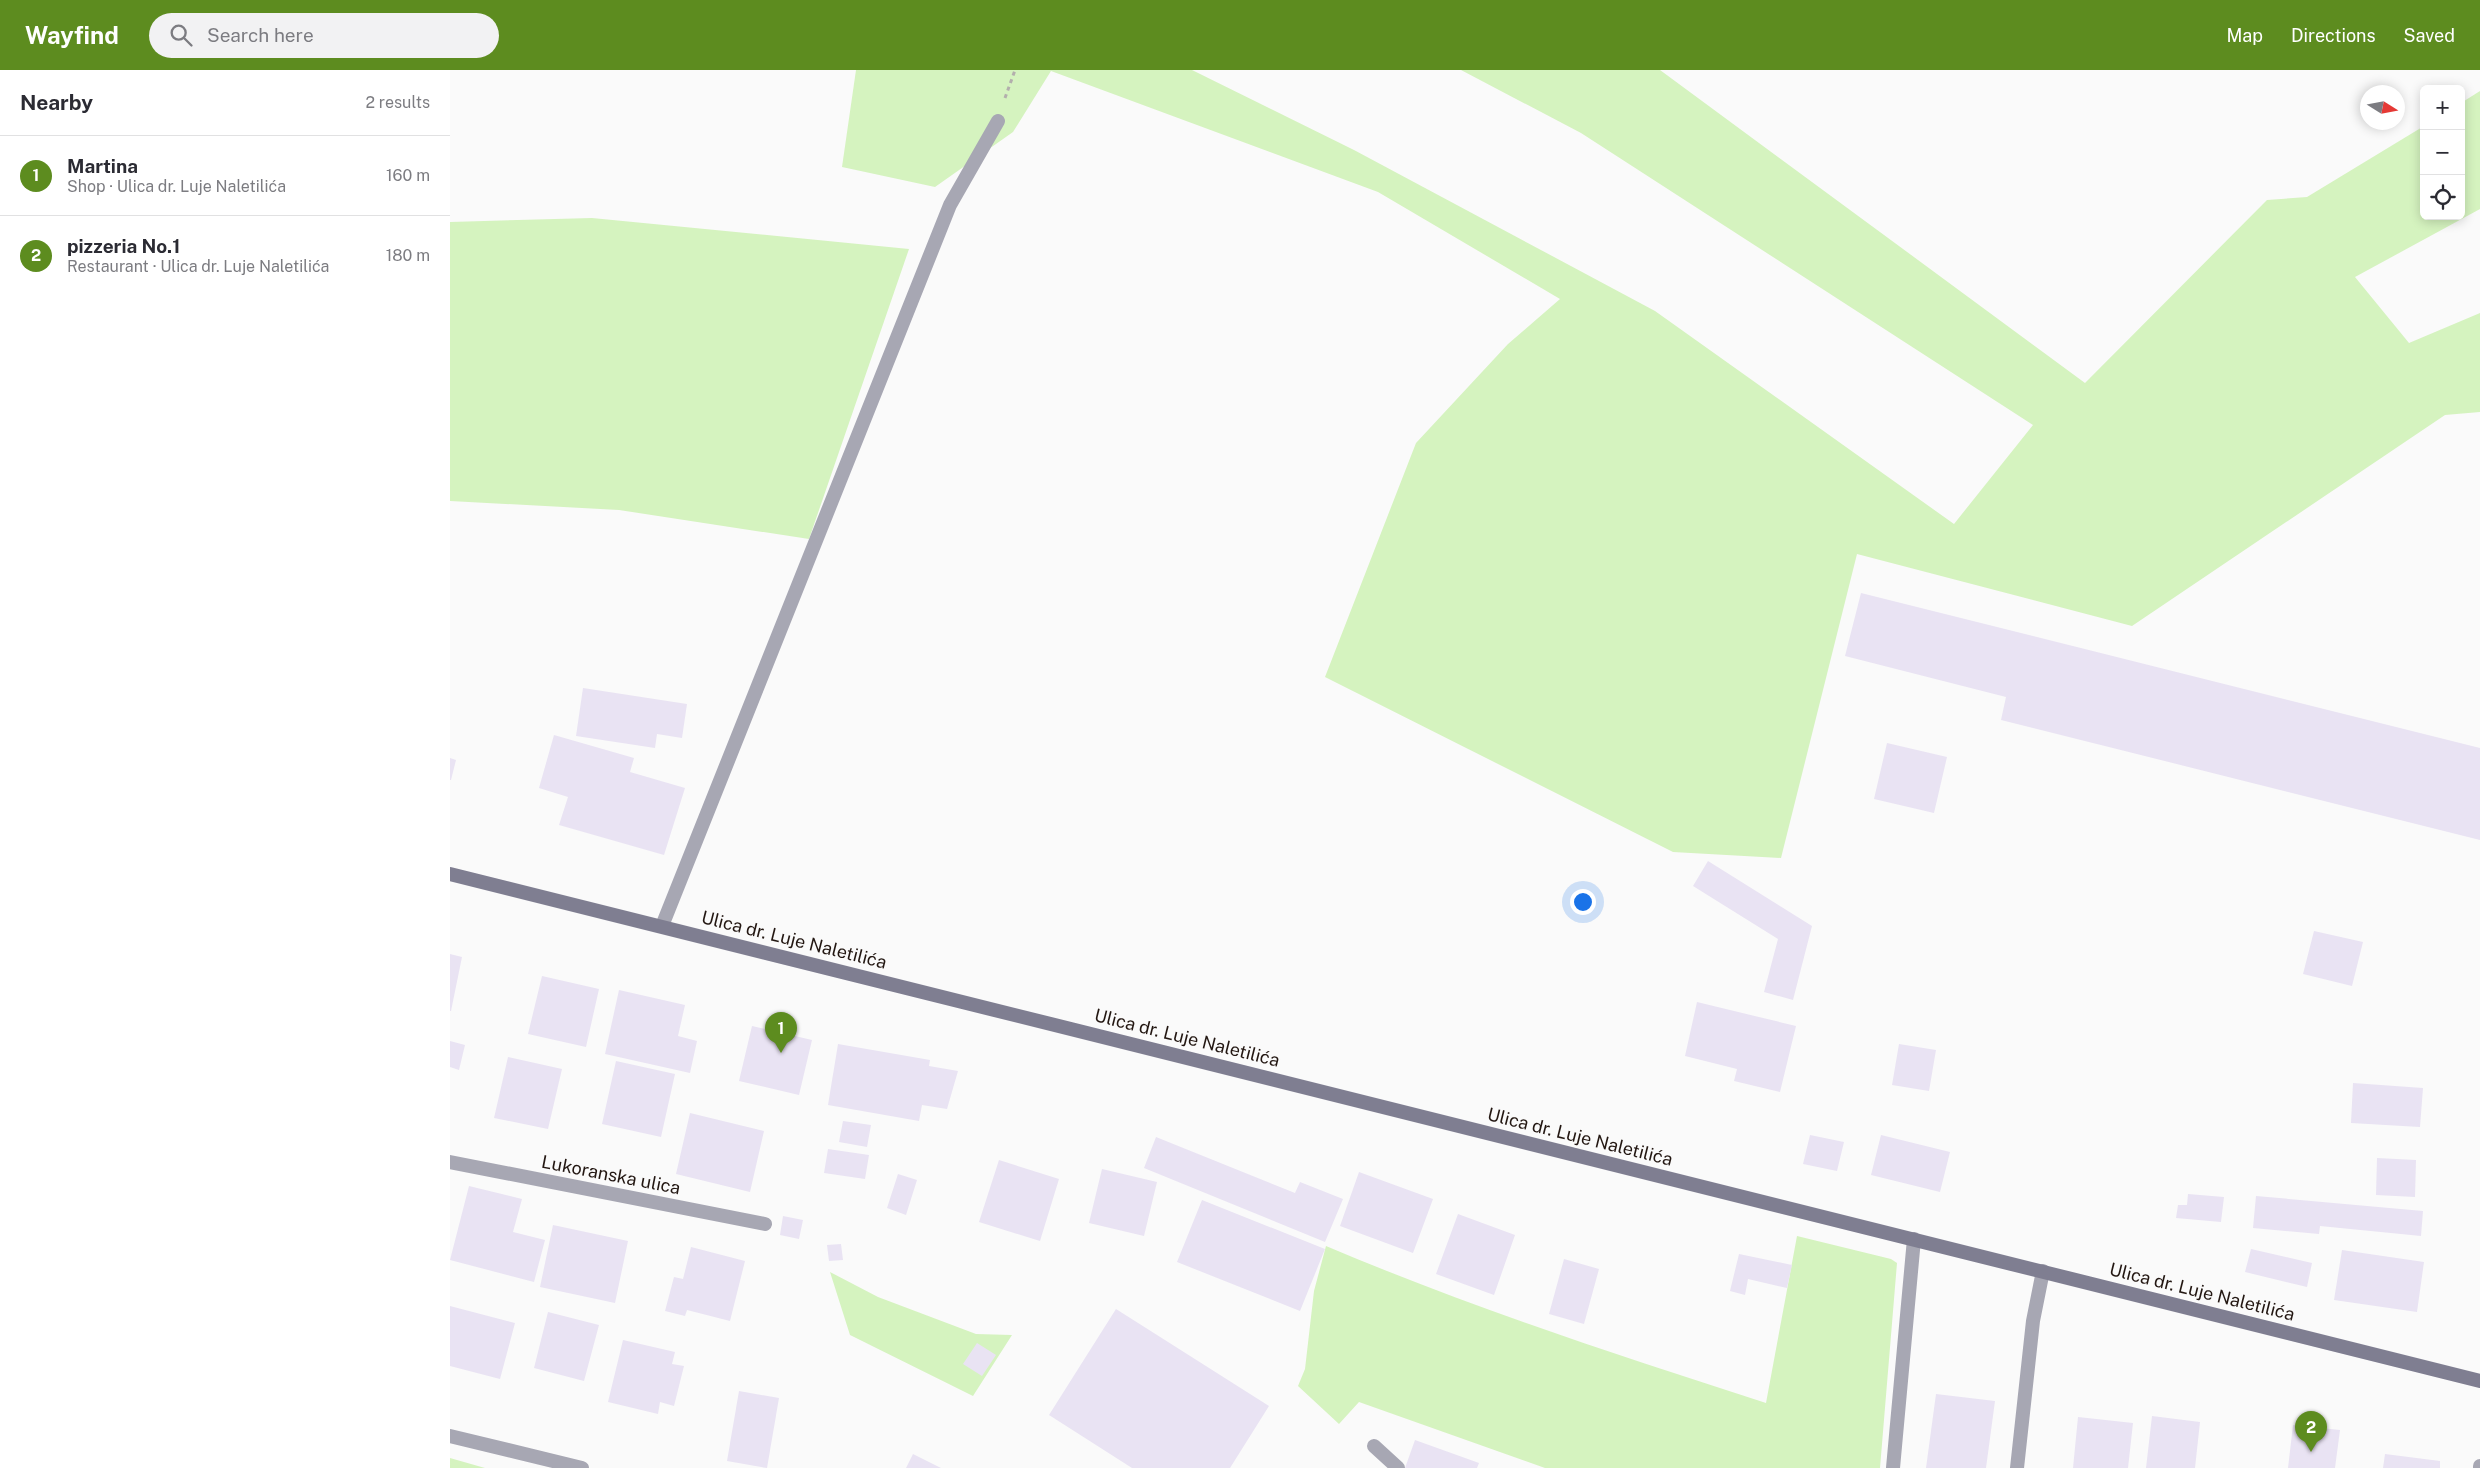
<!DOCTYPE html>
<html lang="en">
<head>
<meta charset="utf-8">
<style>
	body { margin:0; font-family:"Public Sans",sans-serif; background:#f2f2f3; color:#2b2b33 }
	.controls { position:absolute; right:15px; top:15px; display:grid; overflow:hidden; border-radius:8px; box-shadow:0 2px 12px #0003 }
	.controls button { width:45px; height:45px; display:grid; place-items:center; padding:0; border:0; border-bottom:1px solid #e1e1e2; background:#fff; color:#2b2b33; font:25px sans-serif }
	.compass { position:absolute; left:1910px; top:15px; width:45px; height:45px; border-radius:50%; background:#fff; box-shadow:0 2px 12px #0003; rotate:101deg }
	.you { position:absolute; left:1132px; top:831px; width:18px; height:18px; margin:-12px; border:4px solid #fff; border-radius:50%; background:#1a73e8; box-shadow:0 0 0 8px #1a73e833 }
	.badge { display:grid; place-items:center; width:32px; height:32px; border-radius:50%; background:#5d8c1f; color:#fff; font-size:16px; font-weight:700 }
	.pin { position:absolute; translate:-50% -41px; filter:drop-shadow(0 1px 2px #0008) }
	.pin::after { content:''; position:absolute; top:26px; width:18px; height:15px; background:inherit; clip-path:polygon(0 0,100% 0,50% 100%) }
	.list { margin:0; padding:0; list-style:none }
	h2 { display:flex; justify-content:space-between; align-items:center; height:65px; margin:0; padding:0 20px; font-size:21px }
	h2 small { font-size:16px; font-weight:400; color:#7c7c81 }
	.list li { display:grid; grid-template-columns:32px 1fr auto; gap:15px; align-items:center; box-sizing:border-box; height:80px; padding:0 20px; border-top:1px solid #e1e1e2 }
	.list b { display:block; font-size:19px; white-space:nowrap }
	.list p { margin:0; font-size:16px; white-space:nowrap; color:#7c7c81 }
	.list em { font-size:16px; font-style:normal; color:#7c7c81 }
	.icon { flex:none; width:28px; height:28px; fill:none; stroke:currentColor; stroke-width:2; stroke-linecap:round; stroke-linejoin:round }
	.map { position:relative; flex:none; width:2030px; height:1398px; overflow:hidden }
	header { display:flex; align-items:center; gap:30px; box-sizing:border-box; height:70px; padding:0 25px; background:#5d8c1f; color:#fff }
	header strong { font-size:24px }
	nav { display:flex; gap:28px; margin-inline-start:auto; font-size:18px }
	.search { width:350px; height:45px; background:#f2f2f3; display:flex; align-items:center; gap:12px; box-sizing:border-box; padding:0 18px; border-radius:28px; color:#7c7c81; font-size:19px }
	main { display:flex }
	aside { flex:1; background:#fff }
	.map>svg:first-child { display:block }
	.green { fill:#d5f3bf }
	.building { fill:#e9e3f3 }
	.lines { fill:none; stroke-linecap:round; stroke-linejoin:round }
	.path { stroke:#b3afad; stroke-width:3; stroke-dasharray:4 4; stroke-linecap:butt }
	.service { stroke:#a7a7b3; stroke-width:14 }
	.minor { stroke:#a7a7b3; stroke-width:14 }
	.secondary { stroke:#7f7e91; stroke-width:14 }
	.labels { text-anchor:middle; stroke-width:4.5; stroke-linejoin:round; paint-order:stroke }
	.street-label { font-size:18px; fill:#231712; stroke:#fafafa }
</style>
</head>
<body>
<header>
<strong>Wayfind</strong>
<div class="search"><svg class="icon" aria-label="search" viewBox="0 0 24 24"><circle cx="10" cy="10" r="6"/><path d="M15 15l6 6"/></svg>Search here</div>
<nav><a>Map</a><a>Directions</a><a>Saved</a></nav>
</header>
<main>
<aside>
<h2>Nearby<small>2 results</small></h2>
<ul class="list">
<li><span class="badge">1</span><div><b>Martina</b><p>Shop · Ulica dr. Luje Naletilića</p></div><em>160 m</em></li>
<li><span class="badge">2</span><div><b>pizzeria No.1</b><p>Restaurant · Ulica dr. Luje Naletilića</p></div><em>180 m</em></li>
</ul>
</aside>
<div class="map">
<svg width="2030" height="1398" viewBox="0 0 2030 1398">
	<rect width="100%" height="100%" fill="#fafafa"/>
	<path class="green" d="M406,0H742L904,80L1205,241L1504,454L1583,355L1131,63L1011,0H1210L1635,313L1817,130L1857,127L1974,56V146H2011V33L2030,21V139L1905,207L1959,273L2030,243V342L1995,345L1682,556L1407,484L1331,788L1223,782L875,607L966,373L1058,274L1110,229L928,122L601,1L563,62L485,117L392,97Z
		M142,148L459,179L359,469L169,440L0,431V152Z
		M1347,1166L1441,1189L1447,1193L1430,1398H1095L909,1332L889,1354L848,1316L855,1299L864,1221L876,1176C1020,1237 1168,1285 1316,1333Z
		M380,1202L428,1227L526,1264L562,1265L523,1326L400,1265Z
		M0,1388L35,1398H0Z"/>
	<path class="building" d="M1411,523L2030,678V770L1551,650L1556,627L1395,586Z
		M133,618L237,634L232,668L207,664L205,678L126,666Z
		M104,665L184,688L180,702L235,718L214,785L109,755L118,727L89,718Z
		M1437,673L1497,687L1484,743L1424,729Z
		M0,688L6,690L1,710H0Z
		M1258,791L1362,856L1343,930L1314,922L1328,869L1243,816Z
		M1864,861L1913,872L1902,916L1853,904Z
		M0,884L12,887L1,941H0Z
		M92,906L149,919L136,977L78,964Z
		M169,920L235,935L228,966L247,971L240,1003L155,984Z
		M1247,932L1346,956L1330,1022L1284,1011L1287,999L1235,986Z
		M302,956L362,970L349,1025L289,1011Z
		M0,971L15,975L9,1000L0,997Z
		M388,974L480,990L479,996L508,1001L497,1039L472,1035L469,1051L378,1035Z
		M1449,974L1486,980L1479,1021L1442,1015Z
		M58,987L112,999L98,1059L44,1048Z
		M166,991L225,1004L211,1067L152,1054Z
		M1903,1013L1973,1018L1970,1057L1901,1053Z
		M240,1043L314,1061L300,1122L226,1104Z
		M393,1051L421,1055L417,1077L389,1072Z
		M1360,1065L1394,1072L1387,1101L1353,1094Z
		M1431,1065L1500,1082L1490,1122L1421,1105Z
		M706,1067L845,1123L850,1112L893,1129L875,1172L694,1098Z
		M378,1079L419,1085L415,1109L374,1103Z
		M1927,1088L1966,1090L1965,1127L1926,1125Z
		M549,1090L609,1109L590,1171L529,1152Z
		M652,1099L707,1112L694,1166L639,1153Z
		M909,1102L983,1129L963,1183L890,1156Z
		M448,1104L467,1110L456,1145L437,1138Z
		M19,1116L72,1129L63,1162L95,1170L84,1212L0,1190Z
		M1738,1124L1774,1127L1771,1152L1726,1148L1728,1135H1737Z
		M1806,1126L1973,1141L1971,1166L1870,1156L1869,1164L1803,1158Z
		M752,1130L875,1179L850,1241L727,1192Z
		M1008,1144L1065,1165L1044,1225L986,1204Z
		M333,1146L353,1150L349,1169L330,1165Z
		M103,1155L178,1171L165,1233L90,1217Z
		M391,1174L393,1190L379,1191L377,1175Z
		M241,1177L295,1191L280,1251L237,1240L235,1246L215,1241L224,1207L233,1209Z
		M1801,1179L1862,1193L1857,1217L1795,1202Z
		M1892,1180L1974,1192L1967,1242L1884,1230Z
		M1289,1184L1342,1195L1337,1218L1298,1209L1295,1225L1280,1221Z
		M1114,1189L1149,1199L1134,1254L1099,1244Z
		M0,1236L65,1253L50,1309L0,1296Z
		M666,1239L819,1336L780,1398H682L599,1345Z
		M98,1242L149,1255L134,1311L84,1298Z
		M173,1270L225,1282L222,1294L234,1296L224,1336L210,1332L208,1344L158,1332Z
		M527,1273L546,1285L532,1306L513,1294Z
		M289,1321L329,1328L317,1398L277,1391Z
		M1486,1324L1545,1331L1536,1398H1476Z
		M1702,1346L1750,1352L1745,1398H1696Z
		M1628,1347L1683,1353L1678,1398H1623Z
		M1843,1355L1890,1360L1885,1398H1838Z
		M965,1370L1029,1393L1027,1398H955Z
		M463,1384L491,1398H456Z
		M1935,1384L1990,1391V1398H1933Z"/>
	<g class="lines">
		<path class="path" d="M555,28L565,0"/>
		<path class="service" d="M212,856L500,135L548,51
			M924,1376L948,1398
			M1567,1398L1583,1251L1593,1201"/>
		<path class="minor" d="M0,1092L315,1154
			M0,1366L132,1398
			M1443,1398L1464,1169
			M2030,1398V1396"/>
		<path class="secondary" d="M0,804L2030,1311"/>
	</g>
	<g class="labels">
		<g class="street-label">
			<text transform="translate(344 870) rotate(14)" y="6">Ulica dr. Luje Naletilića</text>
			<text transform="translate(737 968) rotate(14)" y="6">Ulica dr. Luje Naletilića</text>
			<text transform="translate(1130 1067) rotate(14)" y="6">Ulica dr. Luje Naletilića</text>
			<text transform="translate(161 1105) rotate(11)" y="6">Lukoranska ulica</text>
			<text transform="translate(1752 1222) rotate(14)" y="6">Ulica dr. Luje Naletilića</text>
		</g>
	</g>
</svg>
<div class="controls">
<button>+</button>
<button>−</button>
<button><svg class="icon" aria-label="locate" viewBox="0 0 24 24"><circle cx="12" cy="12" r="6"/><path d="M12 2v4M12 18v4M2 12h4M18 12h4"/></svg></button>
</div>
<svg class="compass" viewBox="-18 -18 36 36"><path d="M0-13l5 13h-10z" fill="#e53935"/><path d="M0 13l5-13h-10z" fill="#7c7c81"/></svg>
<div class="you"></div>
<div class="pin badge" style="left:331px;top:983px">1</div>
<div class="pin badge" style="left:1861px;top:1382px">2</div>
</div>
</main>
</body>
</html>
